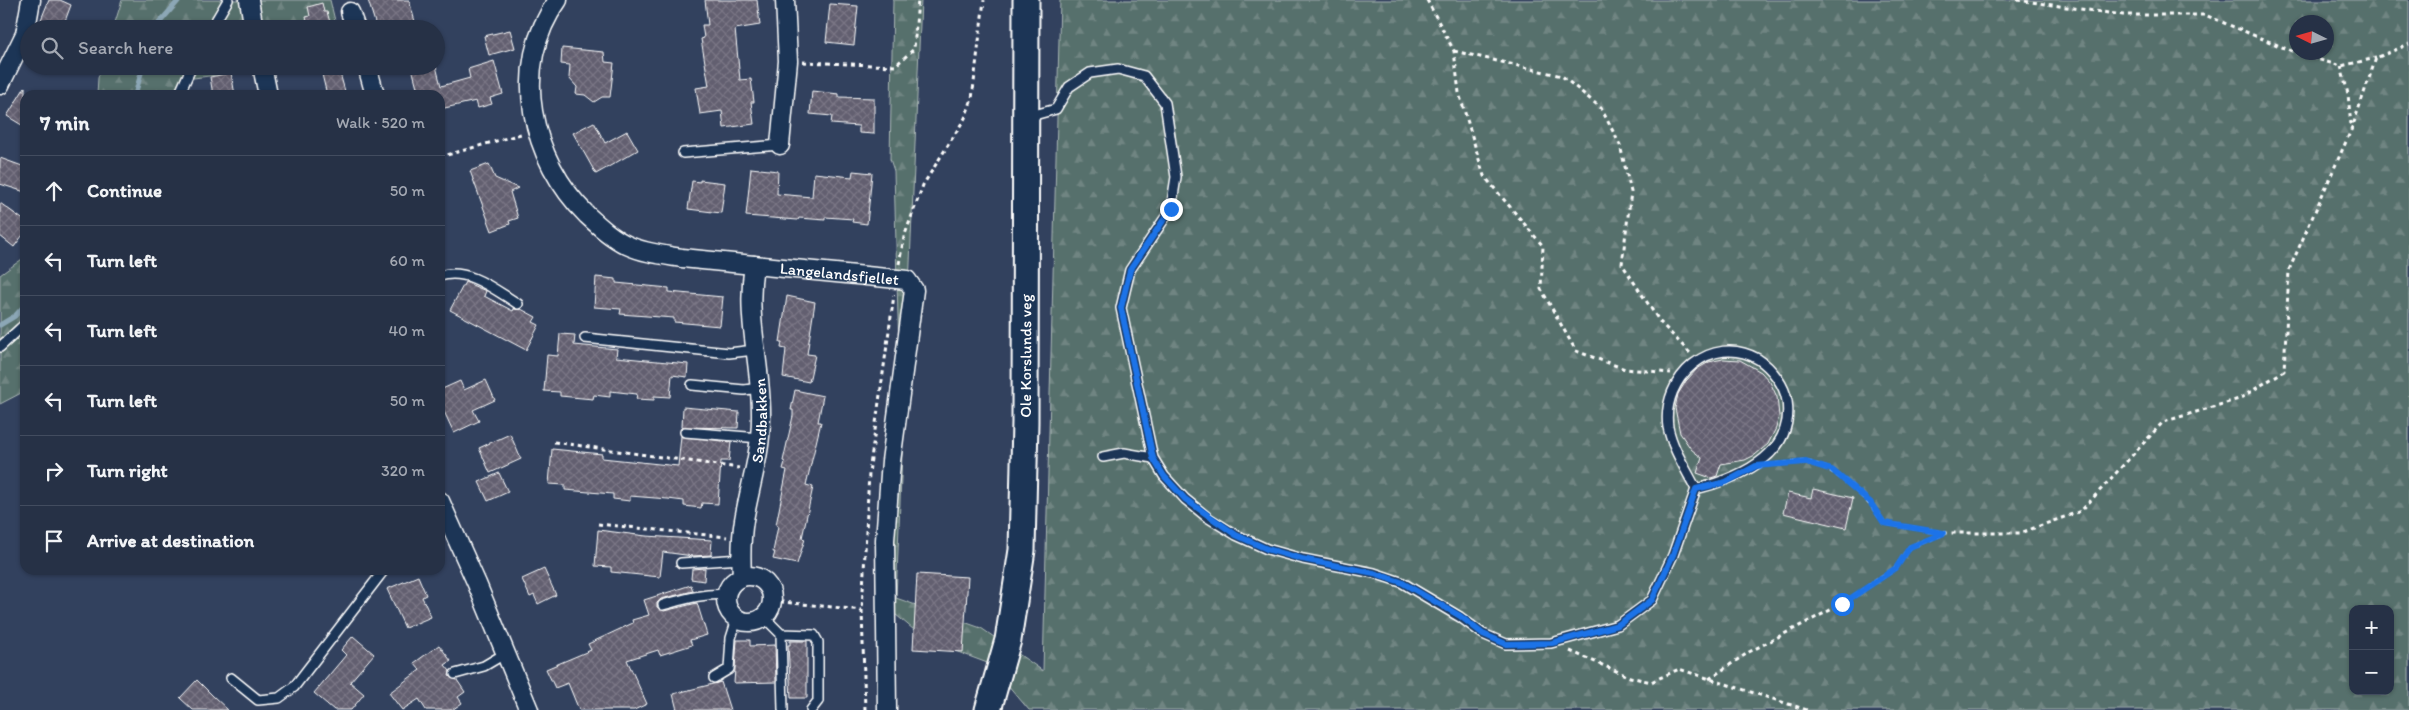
<!DOCTYPE html>
<html lang="en">
<head>
<meta charset="utf-8">
<style>
	body { margin:0; font-family:Itim,sans-serif; background:#2e394d; color:#f1f3f6 }
	.controls { position:absolute; right:15px; bottom:15px; display:grid; overflow:hidden; border-radius:10px; box-shadow:0 1px 4px #0004 }
	.controls button { width:45px; height:45px; display:grid; place-items:center; padding:0; border:0; border-bottom:1px solid #424c5f; background:#263146; color:#f1f3f6; font:25px sans-serif }
	.compass { position:absolute; left:2289px; top:15px; width:45px; height:45px; border-radius:50%; background:#263146; box-shadow:0 1px 4px #0004; rotate:275deg }
	.stop { position:absolute; width:15px; height:15px; margin:-11px; border:4px solid #1a73e8; border-radius:50%; background:#fff }
	.stop.end { background:#1a73e8; border-color:#fff; box-shadow:0 1px 5px #0008 }
	.list { margin:0; padding:0; list-style:none }
	h2 { display:flex; justify-content:space-between; align-items:center; height:65px; margin:0; padding:0 20px; font-size:21px }
	h2 small { font-size:16px; font-weight:400; color:#a4a9b3 }
	.list li { display:grid; grid-template-columns:32px 1fr auto; gap:15px; align-items:center; box-sizing:border-box; height:70px; padding:0 20px; border-top:1px solid #424c5f }
	.list b { display:block; font-size:19px; white-space:nowrap }
	.list em { font-size:16px; font-style:normal; color:#a4a9b3 }
	.icon { flex:none; width:28px; height:28px; fill:none; stroke:currentColor; stroke-width:2; stroke-linecap:round; stroke-linejoin:round }
	.map { position:relative; flex:none; width:2409px; height:710px; overflow:hidden }
	.search { position:absolute; background:#263146; box-shadow:0 1px 4px #0004; left:20px; top:20px; width:425px; height:55px; display:flex; align-items:center; gap:12px; box-sizing:border-box; padding:0 18px; border-radius:28px; color:#a4a9b3; font-size:19px }
	.panel { position:absolute; background:#263146; box-shadow:0 1px 4px #0004; left:20px; top:90px; width:425px; height:485px; border-radius:15px }
	.map>svg:first-child { display:block }
	.forest { fill:url(#forest-firs); stroke:#abb8b6; fill-rule:evenodd }
	.lines { fill:none; stroke-linecap:round; stroke-linejoin:round }
	.stream { stroke:#8ca7b6; stroke-width:5 }
	.building { fill:url(#building-cross-hatch); stroke:#fff }
	.lane-casing { stroke:#fff; stroke-width:12 }
	.street-casing { stroke:#fff; stroke-width:21 }
	.secondary-casing { stroke:#fff; stroke-width:29 }
	.path { stroke:#fff; stroke-width:3; stroke-dasharray:4 4; stroke-linecap:butt }
	.lane { stroke:#1d3557; stroke-width:9 }
	.street { stroke:#1d3557; stroke-width:18 }
	.secondary { stroke:#1d3557; stroke-width:25 }
	.route { stroke:#1a73e8; stroke-width:6 }
	.labels { text-anchor:middle; stroke-width:5; stroke-linejoin:round; paint-order:stroke }
	.street-label { font-size:16px; fill:#fff; stroke:#1d3557 }
</style>
</head>
<body>
<div class="map">
<svg width="2409" height="710" viewBox="0 0 2409 710">
	<defs>
		<pattern id="forest-firs" width="22" height="20" patternUnits="userSpaceOnUse" patternTransform="scale(1.25)"><rect width="22" height="20" fill="#57706c"/><path d="M5 1l3.5 6h-7zM16 11l3.5 6h-7z" fill="#708582"/></pattern>
		<pattern id="building-cross-hatch" width="8" height="8" patternUnits="userSpaceOnUse" patternTransform="scale(1.25)"><rect width="8" height="8" fill="#625e6f"/><path d="M0 0l8 8M0 8l8-8" fill="none" stroke="#7a7685"/></pattern>
	</defs>
	<rect width="100%" height="100%" fill="#32415e"/>
	<filter id="ink" filterUnits="userSpaceOnUse"><feTurbulence type="fractalNoise" baseFrequency=".02" numOctaves="2"/><feDisplacementMap in="SourceGraphic" scale="10" xChannelSelector="R" yChannelSelector="G"/><feConvolveMatrix kernelMatrix="1 2 1 2 8 2 1 2 1" color-interpolation-filters="sRGB"/></filter>
	<g filter="url(#ink)">
		<path class="forest" d="M122,0H330L337,29H113Z
			M893,0H921L896,598L981,628L1043,671L1060,0H2409V710H1029L990,664L926,640L883,604L900,389L894,171L890,159ZM2296,22H2326V52H2296ZM2353,609H2390V691H2353Z
			M102,66H286L186,79L181,95H97L98,78Z
			M25,257V391L0,404V275Z"/>
		<g class="lines">
			<path class="stream" d="M154,29L179,0
				M135,95L143,66
				M0,325L15,316L25,305"/>
		</g>
		<path class="building" d="M49,0H60L71,5L62,29H47L48,25L40,22Z
			M368,0H409L417,29H377Z
			M705,0H757L760,25L735,29L740,80L751,79L754,102H751L754,124L724,128L722,111L700,114L696,88L709,86L701,39L704,38L702,25H708Z
			M322,3L324,12H327L332,29H309L306,17L310,16L308,7Z
			M830,4L858,6L854,45L826,42Z
			M510,30L515,48L489,55L484,36Z
			M562,48L604,52L605,62L614,63L610,97H602L594,102L585,95L576,94L577,87L569,78L570,65L561,64Z
			M494,61L503,94L490,98L492,104L478,108L476,101L440,109V95H419L412,68L436,66L441,86L470,78L468,69Z
			M320,66H338L346,95H327Z
			M231,73L235,95H213L210,77Z
			M25,87V127L7,116Z
			M812,91L839,94V97L874,98V134L859,133V126L831,124L832,116L810,114Z
			M594,122L605,143L627,131L638,150L596,174L573,133Z
			M0,158L25,167V192L0,184Z
			M489,164L495,178L518,188L510,192L518,218L509,221L510,224L492,231L470,171Z
			M751,168L778,171L777,194L812,197L814,173L852,177L853,171L872,173L867,224L852,222L853,219L825,217V220L799,218L798,220L746,216Z
			M700,180L725,183L721,213L688,209L692,181L700,182Z
			M0,203L25,221V232L14,247L0,236Z
			M596,277L616,279V283L669,288V292L723,297L720,326L674,322V318L620,314L621,309L594,307Z
			M465,282L486,291L484,296L513,311L514,309H521L536,317L533,322L539,325L526,350L450,310Z
			M787,296L815,302L807,354L815,355L809,382L783,377L786,349L781,348L782,342H780Z
			M560,334L575,335L574,345L617,349L616,357L688,364L687,377L672,375L670,397L654,396V400L636,399L637,394L610,391V397L594,395L593,399L560,396V392L544,391L547,355L558,356Z
			M1723,359L1740,360L1761,372L1770,382L1777,397L1779,416L1776,428L1768,444L1755,455L1745,460L1721,464L1717,476L1711,478L1697,473L1702,458L1691,449L1680,433L1675,408L1678,394L1686,381L1697,369L1709,362Z
			M486,380L495,400L473,410L479,421L454,433L440,403V390L460,381L464,390Z
			M795,390L823,396L818,422H821L806,485L813,487L802,538L805,539L797,564L773,559L775,552H773L778,526L776,525L787,470L783,469L785,462L783,461L793,416V410H791Z
			M683,407L739,412L738,428L682,427Z
			M510,434L521,459L490,473L479,448Z
			M681,436L731,442L729,461H721L718,504L702,503L701,508L684,506V501L668,499L630,496V501L613,499V494L565,490V485L549,484L552,449L602,454V458L678,466Z
			M499,473L508,492L488,501L479,482Z
			M1813,489L1853,498L1846,528L1783,513L1788,493L1811,498Z
			M598,530L646,536L712,540L711,555L693,556L663,552L660,577L611,572V567L595,566Z
			M705,568L704,581L691,579L692,569Z
			M544,569L556,595L538,604L534,595L530,597L522,579Z
			M917,574L968,577L963,652L913,649Z
			M418,576L426,595L422,597L431,617L405,628L387,589Z
			M691,585L693,591L661,599L657,603V607L664,611L697,603L707,635L690,640L692,645L660,655L658,650L627,660L647,704L634,710H579L568,683L555,688L546,669L591,650L588,644L633,623L632,620L649,615L644,600Z
			M353,636L374,654L350,682L364,694L351,710H334L314,693L346,655L341,650Z
			M737,640H750V646L775,645L776,682L734,683Z
			M790,641H807V698H791L788,645H790Z
			M439,645L451,661L445,665L450,671L449,676L457,680L465,692L458,697L462,703L452,710H426L419,699L402,710L389,693L420,670L414,663Z
			M197,680L213,696L228,710H193L180,698Z
			M721,682L730,710H677L673,694Z"/>
		<g class="lines">
			<defs>
				<path id="lane" d="M211,29L228,0
					M179,95L192,66
					M1027,117L1056,109L1069,87L1090,73L1118,69L1144,76L1165,103L1176,177L1171,209L1130,270L1121,308L1153,458L1164,476L1185,499L1207,517L1236,535L1267,549L1303,559L1374,573L1401,582L1460,617L1483,634L1506,644L1551,643L1618,625L1652,600L1673,555L1696,489C1687,471 1672,448 1668,427C1661,378 1711,332 1758,359C1772,368 1785,386 1787,401C1795,455 1739,478 1696,489
					M683,153L780,145
					M440,276C468,267 495,290 518,304
					M585,338L729,353L754,350
					M0,347L25,324
					M692,385L744,390L760,388
					M685,432L760,438
					M1103,457L1124,453L1153,458
					M681,563L741,559
					M663,605C685,599 703,593 727,595
					M764,617L781,634L783,710
					M781,634L814,635L818,642V701L811,710
					M455,674L484,666L506,653
					M231,678L258,700L279,698L294,687L384,570
					M714,678L729,669L731,638L737,619"/>
				<g id="street">
					<path d="M249,0L254,29"/>
					<path id="s1" d="M558,0C509,67 531,160 587,215C599,226 612,238 627,245C644,253 664,255 682,258L897,279L907,280L914,290L891,461L885,540L887,710"/>
					<path d="M350,12L356,29"/>
					<path d="M262,66L268,95"/>
					<path d="M367,66L375,95"/>
					<path d="M0,85L25,34L31,0"/>
					<path d="M780,145L788,61L785,0"/>
					<path d="M440,501L477,584L529,710"/>
					<circle cx="749" cy="599" r="23"/>
					<path id="s2" d="M742,577C741,558 741,538 744,520C750,485 761,453 761,418C762,365 745,320 754,265"/>
				</g>
				<g id="secondary">
					<path id="s3" d="M988,710L1008,640L1022,550L1025,422L1026,0"/>
				</g>
			</defs>
			<use href="#lane" class="lane-casing"/>
			<use href="#street" class="street-casing"/>
			<use href="#secondary" class="secondary-casing"/>
			<path class="path" d="M1427,0L1454,51L1459,93L1484,176L1543,246L1541,289L1576,351L1625,369L1671,373
				M2017,0L2123,15H2205L2299,54L2341,66L2376,58
				M1454,51L1562,76L1601,108L1620,145L1631,192L1622,264L1660,322L1690,353
				M803,62L895,66L914,49L918,0
				M2341,66L2348,94L2351,125
				M440,157L521,134
				M899,264L904,237L923,185L965,118L972,99L984,0
				M554,442L739,468
				M1776,464C1786,464 1798,461 1807,462C1837,467 1868,499 1884,523L1944,533H2020L2081,511L2163,422L2239,399L2284,371L2289,270L2352,128L2376,58L2409,44
				M598,524L727,537
				M772,601L862,610
				M1570,651L1630,677L1651,682L1679,669L1807,710
				M1709,679L1749,652L1842,604L1896,568L1910,547L1943,534
				M865,710L862,610L869,473L894,295"/>
			<use href="#lane" class="lane"/>
			<use href="#street" class="street"/>
			<use href="#secondary" class="secondary"/>
		</g>
	</g>
	<g class="lines" filter="url(#ink)">
		<path class="route" d="M1171,209L1130,270L1121,308L1153,458L1164,476L1185,499L1236,535L1267,549L1302,559L1374,573L1401,582L1460,616L1483,634L1506,644L1552,643L1618,625L1652,600L1673,555L1696,489L1726,482L1756,466L1806,462L1832,470L1870,502L1884,523L1944,533L1910,547L1896,568L1842,604"/>
	</g>
	<g class="labels">
		<g class="street-label">
			<text dy="6" stroke="none"><textPath href="#s1" startOffset="501">Langelandsfjellet</textPath></text>
			<text dy="6" stroke="none"><textPath href="#s3" startOffset="358">Ole Korslunds veg</textPath></text>
			<text dy="6" stroke="none"><textPath href="#s2" startOffset="158">Sandbakken</textPath></text>
		</g>
	</g>
</svg>
<div class="controls">
<button>+</button>
<button>−</button>
</div>
<svg class="compass" viewBox="-18 -18 36 36"><path d="M0-13l5 13h-10z" fill="#e53935"/><path d="M0 13l5-13h-10z" fill="#a4a9b3"/></svg>
<div class="stop" style="left:1842px;top:604px"></div>
<div class="stop end" style="left:1171px;top:209px"></div>
<div class="search"><svg class="icon" aria-label="search" viewBox="0 0 24 24"><circle cx="10" cy="10" r="6"/><path d="M15 15l6 6"/></svg>Search here</div>
<section class="panel">
<h2>7 min<small>Walk · 520 m</small></h2>
<ul class="list">
<li><svg class="icon" aria-label="ahead" viewBox="0 0 24 24"><path d="M12 20V5M6 11l6-6 6 6"/></svg><div><b>Continue</b></div><em>50 m</em></li>
<li><svg class="icon" aria-label="left" viewBox="0 0 24 24"><path d="M17 20v-9H6M10 6l-5 5 5 5"/></svg><div><b>Turn left</b></div><em>60 m</em></li>
<li><svg class="icon" aria-label="left" viewBox="0 0 24 24"><path d="M17 20v-9H6M10 6l-5 5 5 5"/></svg><div><b>Turn left</b></div><em>40 m</em></li>
<li><svg class="icon" aria-label="left" viewBox="0 0 24 24"><path d="M17 20v-9H6M10 6l-5 5 5 5"/></svg><div><b>Turn left</b></div><em>50 m</em></li>
<li><svg class="icon" aria-label="right" viewBox="0 0 24 24"><path d="M7 20v-9h11M14 6l5 5-5 5"/></svg><div><b>Turn right</b></div><em>320 m</em></li>
<li><svg class="icon" aria-label="arrive" viewBox="0 0 24 24"><path d="M6 21V4h12l-3 4 3 4H6"/></svg><div><b>Arrive at destination</b></div></li>
</ul>
</section>
</div>
</body>
</html>
